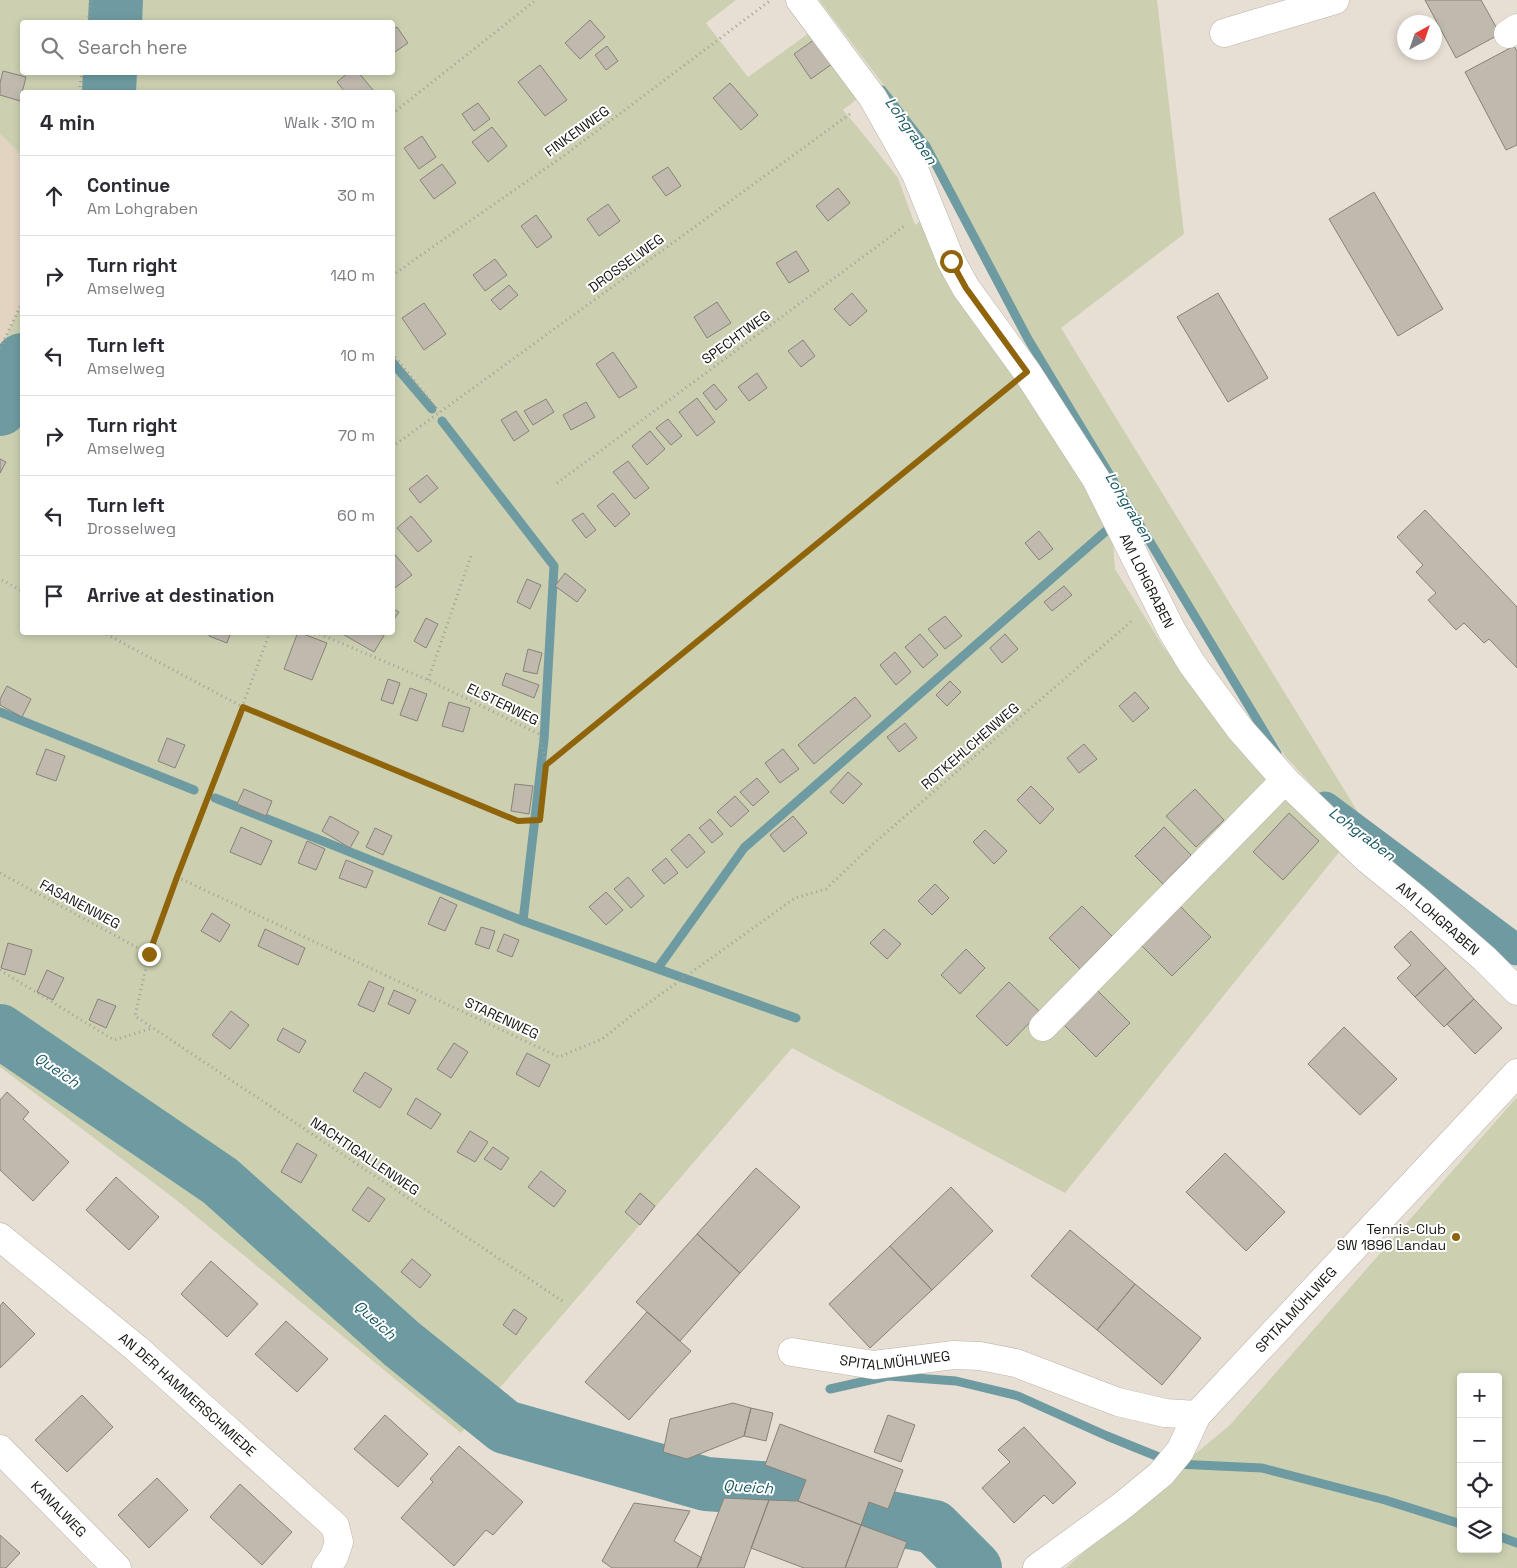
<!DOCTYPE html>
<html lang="en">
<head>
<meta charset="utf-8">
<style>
	body { margin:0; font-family:"Space Grotesk",sans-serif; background:#f2f2f3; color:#2b2b33 }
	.controls { position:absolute; right:15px; bottom:15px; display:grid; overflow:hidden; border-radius:5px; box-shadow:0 2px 8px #0003 }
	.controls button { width:45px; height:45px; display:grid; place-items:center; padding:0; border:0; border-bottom:1px solid #e1e1e2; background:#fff; color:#2b2b33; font:25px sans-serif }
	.compass { position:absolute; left:1397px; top:15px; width:45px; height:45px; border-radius:50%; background:#fff; box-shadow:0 2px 8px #0003; rotate:40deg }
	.stop { position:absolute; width:15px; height:15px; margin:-11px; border:4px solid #8f640b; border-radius:50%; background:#fff }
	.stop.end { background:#8f640b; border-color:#fff; box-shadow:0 1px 5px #0008 }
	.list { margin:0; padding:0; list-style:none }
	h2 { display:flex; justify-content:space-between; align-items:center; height:65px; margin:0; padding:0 20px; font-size:21px }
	h2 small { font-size:16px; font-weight:400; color:#7c7c81 }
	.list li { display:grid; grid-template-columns:32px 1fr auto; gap:15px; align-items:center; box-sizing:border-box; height:80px; padding:0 20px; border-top:1px solid #e1e1e2 }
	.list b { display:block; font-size:19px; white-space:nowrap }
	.list p { margin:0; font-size:16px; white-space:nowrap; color:#7c7c81 }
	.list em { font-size:16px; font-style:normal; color:#7c7c81 }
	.icon { flex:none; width:28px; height:28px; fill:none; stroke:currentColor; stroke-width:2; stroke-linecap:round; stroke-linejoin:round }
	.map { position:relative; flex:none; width:1517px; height:1568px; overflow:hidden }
	.search { position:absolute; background:#fff; box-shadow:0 2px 8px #0003; left:20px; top:20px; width:375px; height:55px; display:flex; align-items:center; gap:12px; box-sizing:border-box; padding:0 18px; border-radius:5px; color:#7c7c81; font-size:19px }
	.panel { position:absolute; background:#fff; box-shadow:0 2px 8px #0003; left:20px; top:90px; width:375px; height:545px; border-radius:5px }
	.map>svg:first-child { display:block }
	.commercial { fill:#e2d4c1 }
	.green { fill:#ccd0b1; fill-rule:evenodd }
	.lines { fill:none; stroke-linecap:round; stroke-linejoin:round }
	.stream { stroke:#6e9ba1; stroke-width:9 }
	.canal { stroke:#6e9ba1; stroke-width:31 }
	.river { stroke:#6e9ba1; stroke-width:54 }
	.building { fill:#c0b9ae; stroke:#888178 }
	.minor-casing { stroke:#bab3a8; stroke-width:29 }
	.path { stroke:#a49e96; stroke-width:3; stroke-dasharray:1 4; stroke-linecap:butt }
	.minor { stroke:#fff; stroke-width:28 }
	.route { stroke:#8f640b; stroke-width:6 }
	.poi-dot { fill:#8f640b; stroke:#fff; stroke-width:2 }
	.labels { text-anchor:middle; stroke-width:4; stroke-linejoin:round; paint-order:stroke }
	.street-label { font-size:14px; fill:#181612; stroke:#fff }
	.poi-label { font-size:14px; fill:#181612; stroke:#fff; text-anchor:end }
	.water-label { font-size:15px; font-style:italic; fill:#195a61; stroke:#fff }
</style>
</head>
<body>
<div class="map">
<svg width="1517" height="1568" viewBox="0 0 1517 1568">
	<rect width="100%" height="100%" fill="#e7dfd4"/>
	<path class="commercial" d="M0,134L22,156V303L0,348Z"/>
	<path class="green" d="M0,0H736L706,23L748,77L816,28L865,93L843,110L860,130L898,178L915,225L925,218L1111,518L1115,569L1164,648L1270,775L1340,851L1065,1193L792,1048L461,1433L175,1199L0,1067V348L22,303V632H392V92H22V156L0,134ZM22,22H392V72H22Z
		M819,0H1157L1184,234L1061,328L1364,822L1355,832L1285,756L1213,643L1125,494L1043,359L996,276L964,210L921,134Z
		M1517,1097V1568H1066L1168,1476L1229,1426ZM1461,1377H1498V1549H1461Z"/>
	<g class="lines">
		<path class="stream" d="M882,90L926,146L1028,339L1277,753
			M392,362L432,409
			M442,421L554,566L544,740L523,921L796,1018
			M0,712L194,790
			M215,798L523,921
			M658,968L744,848L1114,524
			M830,1389L888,1376L956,1381L1018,1396L1107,1436L1176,1464L1262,1468L1385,1500L1461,1524
			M1498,1536L1517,1543"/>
		<path class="canal" d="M1325,807L1517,950"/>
		<path class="river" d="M115,22L116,0
			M109,92L110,72
			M0,409L22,360
			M0,1031L220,1181L402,1344L505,1427L706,1484L802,1491
			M865,1513L934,1527L975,1568"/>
	</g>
	<path class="building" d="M1425,0H1481L1500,34L1456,58Z
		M590,20L605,37L580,59L565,43Z
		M397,27L408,43L392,54V31Z
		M815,39L832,64L811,79L794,54Z
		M607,46L618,61L606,70L595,55Z
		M1514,46L1517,51V145L1506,150L1465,72Z
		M540,65L567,100L545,116L518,82Z
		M3,71L26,77L20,101L0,95V83Z
		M349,72H358L373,90L369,92H345L337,82Z
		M730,83L758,115L741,130L713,98Z
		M478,103L490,119L474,131L462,114Z
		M492,127L507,146L488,162L472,142Z
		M422,136L436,157L419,169L404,148Z
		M442,164L456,183L434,199L420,180Z
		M668,167L681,186L666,196L652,177Z
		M838,188L850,203L828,221L816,206Z
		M1374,192L1443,309L1398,336L1329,219Z
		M608,204L620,221L599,236L587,219Z
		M536,215L552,237L537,248L521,226Z
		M796,251L809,271L789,283L776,263Z
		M495,259L507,275L485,291L473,275Z
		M509,285L518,295L500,310L491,300Z
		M852,293L867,311L850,326L834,309Z
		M1218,293L1268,378L1228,402L1177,317Z
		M717,302L731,323L707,338L694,317Z
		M424,303L446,334L424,350L402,318Z
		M803,340L815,356L801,367L788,351Z
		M613,352L637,387L619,398L596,364Z
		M757,373L767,388L749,401L738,387Z
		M714,384L727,400L716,410L703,393Z
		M697,398L715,422L697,436L679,412Z
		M546,399L554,412L533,425L524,411Z
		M586,402L595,417L571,430L563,415Z
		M516,411L529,431L514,441L501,420Z
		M668,419L682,436L671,445L656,428Z
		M650,431L665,449L647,465L632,446Z
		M0,459L6,462L0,473Z
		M628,461L649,488L635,499L613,472Z
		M427,475L438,488L420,503L409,489Z
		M613,493L630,514L615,527L597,506Z
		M1425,510L1517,607V668L1489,639L1484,643L1464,623L1456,630L1428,600L1436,593L1416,572L1423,565L1397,537Z
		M583,513L596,530L586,538L572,520Z
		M411,516L432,541L418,552L397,528Z
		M1039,531L1053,549L1039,560L1025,543Z
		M392,551L412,575L392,590Z
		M565,573L586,590L577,602L555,586Z
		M527,579L541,585L530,609L517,602Z
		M1064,586L1072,595L1052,611L1044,602Z
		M392,608L399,612L392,622Z
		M945,616L962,636L945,649L928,629Z
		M426,618L438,624L426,648L414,641Z
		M210,632H231L227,643L209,636Z
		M298,632L327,643L312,680L284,669Z
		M339,632H386L374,652Z
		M920,634L938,655L923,668L905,647Z
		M1005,634L1018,649L1002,663L990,648Z
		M528,649L542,653L537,674L523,671Z
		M895,652L911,672L896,685L880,665Z
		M506,673L539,685L534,698L502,685Z
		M388,679L400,683L393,704L381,700Z
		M950,681L961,692L947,706L936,695Z
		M7,686L31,699L22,717L0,705V699Z
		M410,688L427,694L417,721L400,715Z
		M1135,692L1149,708L1133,722L1119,706Z
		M855,697L871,716L814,764L798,745Z
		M449,702L470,708L463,732L442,726Z
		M905,723L917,738L899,752L887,737Z
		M167,738L185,745L175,768L158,761Z
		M1084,744L1097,759L1079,773L1067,758Z
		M46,749L65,756L56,781L36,774Z
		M783,749L799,769L780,783L765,763Z
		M848,772L862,784L843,804L830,792Z
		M757,778L769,792L753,806L740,792Z
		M515,784L533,786L529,814L511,811Z
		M1031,786L1054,809L1040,824L1017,800Z
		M244,789L272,801L266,816L237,804Z
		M1195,789L1224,820L1196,847L1166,816Z
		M735,796L749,811L731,827L717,812Z
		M1289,813L1319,841L1283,880L1253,852Z
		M330,816L359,832L350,848L322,831Z
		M793,816L807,833L784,852L770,835Z
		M710,819L723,834L712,843L699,828Z
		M241,827L272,841L261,865L230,852Z
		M1164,827L1191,855L1163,884L1135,856Z
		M375,828L392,836L383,855L366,847Z
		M985,830L1007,851L994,864L973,842Z
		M689,834L705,852L687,868L671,850Z
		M307,841L325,849L316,870L298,863Z
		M666,858L678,873L664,884L652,870Z
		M346,860L373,871L366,888L339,878Z
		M628,877L644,896L631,908L614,889Z
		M935,884L949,898L932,915L918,901Z
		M606,892L623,910L606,925L589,907Z
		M440,897L457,905L445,931L428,924Z
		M1178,904L1211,937L1172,976L1139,943Z
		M1082,906L1112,936L1080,969L1049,938Z
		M212,913L230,925L220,942L201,931Z
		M481,927L495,931L489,949L475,944Z
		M265,929L305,948L298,965L258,946Z
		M884,929L901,944L887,959L870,943Z
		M1411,931L1446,968L1415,997L1397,978L1411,965L1394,947Z
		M504,934L519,940L512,957L497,951Z
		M8,943L32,950L25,975L1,968Z
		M966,949L985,968L960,994L941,975Z
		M1446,968L1474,999L1444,1027L1415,997Z
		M47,970L64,978L53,1000L37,992Z
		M369,981L384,988L374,1012L358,1005Z
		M1009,982L1040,1012L1007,1046L976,1016Z
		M1095,988L1130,1023L1096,1057L1061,1022Z
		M394,990L416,1000L409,1014L388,1004Z
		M98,999L116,1006L106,1028L89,1020Z
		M1474,999L1502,1028L1475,1054L1447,1024Z
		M231,1011L249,1025L230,1049L212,1035Z
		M1344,1027L1397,1079L1360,1115L1308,1064Z
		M283,1028L306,1041L299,1053L277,1040Z
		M454,1043L468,1052L451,1078L437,1069Z
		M527,1053L550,1065L539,1087L516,1074Z
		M365,1072L392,1089L380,1108L353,1091Z
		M7,1092L29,1112L23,1119L69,1162L33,1201L0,1170V1100Z
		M416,1098L441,1114L431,1129L407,1114Z
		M470,1131L488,1142L475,1162L457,1152Z
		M297,1143L317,1155L301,1183L281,1172Z
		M493,1147L509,1158L501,1170L484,1159Z
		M1225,1153L1285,1212L1246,1251L1186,1192Z
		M756,1168L800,1207L740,1273L697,1234Z
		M541,1171L566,1191L554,1207L528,1187Z
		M116,1177L159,1217L129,1250L86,1210Z
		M368,1187L385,1199L369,1222L352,1210Z
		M951,1187L993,1231L932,1290L890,1246Z
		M640,1193L655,1206L640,1225L625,1212Z
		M1070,1230L1135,1284L1097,1330L1031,1276Z
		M697,1234L740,1273L680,1341L636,1302Z
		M890,1246L932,1290L870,1348L829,1304Z
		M412,1259L431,1275L420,1288L401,1272Z
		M211,1261L258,1304L227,1337L181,1294Z
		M1135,1284L1201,1338L1162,1385L1097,1330Z
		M3,1302L35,1334L0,1368V1306Z
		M514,1309L527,1318L516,1335L503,1325Z
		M647,1312L691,1351L629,1420L585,1382Z
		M286,1321L328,1359L297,1392L255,1354Z
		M82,1395L113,1427L67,1472L35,1440Z
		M733,1403L751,1408L744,1436L687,1459L663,1452L670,1419Z
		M751,1408L773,1413L766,1441L744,1436Z
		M385,1415L428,1454L398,1487L354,1449Z
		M888,1415L915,1425L901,1462L874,1452Z
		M780,1424L903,1470L888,1509L869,1502L861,1525L798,1501L806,1480L765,1465Z
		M1024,1427L1076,1483L1053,1504L1044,1495L1014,1523L982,1488L1010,1462L998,1450Z
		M459,1446L523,1502L493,1535L486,1530L454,1566L401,1518L433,1482L430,1479Z
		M157,1478L188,1510L149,1548L118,1515Z
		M240,1484L292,1532L262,1565L210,1517Z
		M724,1498L769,1500L744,1568H697Z
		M769,1500L798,1501L861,1525L845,1568H804L751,1548Z
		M634,1503L690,1511L674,1541L702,1558L697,1568H612L602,1561Z
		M861,1525L907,1542L897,1568H845Z
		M0,1535L20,1553L6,1568H0Z"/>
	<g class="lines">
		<defs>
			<g id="minor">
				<path id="s1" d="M800,0L873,98L916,174L951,261L966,288L1027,372L1096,479L1172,631L1192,664L1240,729L1285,780L1366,858L1415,898L1485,959L1517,991"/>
				<path d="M1224,33L1335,0"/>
				<path d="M1508,34L1517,28"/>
				<path d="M1043,1027L1285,780"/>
				<path id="s2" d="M0,1237L136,1348L335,1526L339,1542L334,1557L326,1568"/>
				<path id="s3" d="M792,1352L874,1365L954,1355L980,1356L1016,1363L1118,1402L1165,1413L1197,1415"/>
				<path id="s4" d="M0,1449L117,1568"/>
				<path id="s5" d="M1037,1568L1122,1506L1161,1474L1180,1451L1197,1415L1517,1073"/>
			</g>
		</defs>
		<use href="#minor" class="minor-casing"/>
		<path class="path" d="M88,22L91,0
			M79,92L82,72
			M392,114L536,0
			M392,276L414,260L569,152L771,0
			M0,348L22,303
			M392,353L439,412
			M392,447L850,114
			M557,483L906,225
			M2,580L22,591
			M102,632L243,707L519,821L540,820L546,765L1005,389
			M270,632L149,954L135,1016L564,1302
			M315,632L428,680L539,734L546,764
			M428,680L471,556
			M0,873L149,954
			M177,877L559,1057L602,1039L636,1012L795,898L826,889L873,844L1134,619
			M0,970L114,1040L153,1028"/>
		<use href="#minor" class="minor"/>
	</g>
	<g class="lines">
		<path class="route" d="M149,954L177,877L243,707L518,821L540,820L546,765L1027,372L966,288L951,261"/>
	</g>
	<circle class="poi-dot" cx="1456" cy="1237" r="5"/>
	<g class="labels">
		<g class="street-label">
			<text transform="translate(577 131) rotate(-36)" y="5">FINKENWEG</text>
			<text transform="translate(626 263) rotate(-36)" y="5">DROSSELWEG</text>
			<text transform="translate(736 337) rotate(-36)" y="5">SPECHTWEG</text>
			<text dy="5" stroke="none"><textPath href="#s1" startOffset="679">AM LOHGRABEN</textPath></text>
			<text transform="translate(503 704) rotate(26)" y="5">ELSTERWEG</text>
			<text transform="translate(970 746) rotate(-41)" y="5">ROTKEHLCHENWEG</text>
			<text transform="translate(80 904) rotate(28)" y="5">FASANENWEG</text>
			<text dy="5" stroke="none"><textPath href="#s1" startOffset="1129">AM LOHGRABEN</textPath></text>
			<text transform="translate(502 1018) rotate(25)" y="5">STARENWEG</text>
			<text transform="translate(365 1156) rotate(34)" y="5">NACHTIGALLENWEG</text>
			<text dy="5" stroke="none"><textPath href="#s5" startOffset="370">SPITALMÜHLWEG</textPath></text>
			<text dy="5" stroke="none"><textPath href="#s3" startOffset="104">SPITALMÜHLWEG</textPath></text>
			<text dy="5" stroke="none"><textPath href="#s2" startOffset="245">AN DER HAMMERSCHMIEDE</textPath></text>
			<text dy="5" stroke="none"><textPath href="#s4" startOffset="84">KANALWEG</textPath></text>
		</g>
		<g class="poi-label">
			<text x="1446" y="1234">Tennis-Club<tspan x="1446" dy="16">SW 1896 Landau</tspan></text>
		</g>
		<g class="water-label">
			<text transform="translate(911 131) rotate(55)" y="5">Lohgraben</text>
			<text transform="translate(1129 507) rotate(59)" y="5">Lohgraben</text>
			<text transform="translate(1362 834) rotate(37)" y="5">Lohgraben</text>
			<text transform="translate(57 1070) rotate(34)" y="5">Queich</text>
			<text transform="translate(375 1320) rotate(42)" y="5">Queich</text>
			<text transform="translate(748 1487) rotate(4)" y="5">Queich</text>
		</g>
	</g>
</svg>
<div class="controls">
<button>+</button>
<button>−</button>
<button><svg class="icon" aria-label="locate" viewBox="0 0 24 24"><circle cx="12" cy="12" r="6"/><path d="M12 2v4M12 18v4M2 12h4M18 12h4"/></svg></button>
<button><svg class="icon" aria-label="layers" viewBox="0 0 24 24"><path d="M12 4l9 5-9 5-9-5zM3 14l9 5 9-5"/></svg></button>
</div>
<svg class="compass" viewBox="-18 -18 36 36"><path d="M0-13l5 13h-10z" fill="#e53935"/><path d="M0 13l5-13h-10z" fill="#7c7c81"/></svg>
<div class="stop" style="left:951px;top:261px"></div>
<div class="stop end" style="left:149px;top:954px"></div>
<div class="search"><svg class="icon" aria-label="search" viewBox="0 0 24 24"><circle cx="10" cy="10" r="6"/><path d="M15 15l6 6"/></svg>Search here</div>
<section class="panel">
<h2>4 min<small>Walk · 310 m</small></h2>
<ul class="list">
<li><svg class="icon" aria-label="ahead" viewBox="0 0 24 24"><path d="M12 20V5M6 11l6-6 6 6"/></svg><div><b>Continue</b><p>Am Lohgraben</p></div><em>30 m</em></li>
<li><svg class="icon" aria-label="right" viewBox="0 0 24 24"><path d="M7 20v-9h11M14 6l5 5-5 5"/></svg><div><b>Turn right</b><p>Amselweg</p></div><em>140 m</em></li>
<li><svg class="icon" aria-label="left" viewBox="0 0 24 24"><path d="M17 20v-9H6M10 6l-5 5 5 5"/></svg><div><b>Turn left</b><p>Amselweg</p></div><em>10 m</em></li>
<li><svg class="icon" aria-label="right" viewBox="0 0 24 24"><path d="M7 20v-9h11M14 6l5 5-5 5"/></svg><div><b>Turn right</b><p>Amselweg</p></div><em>70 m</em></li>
<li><svg class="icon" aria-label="left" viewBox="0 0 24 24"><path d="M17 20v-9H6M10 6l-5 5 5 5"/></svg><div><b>Turn left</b><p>Drosselweg</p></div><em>60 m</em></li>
<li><svg class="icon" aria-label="arrive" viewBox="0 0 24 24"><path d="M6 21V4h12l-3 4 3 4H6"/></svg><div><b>Arrive at destination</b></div></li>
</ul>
</section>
</div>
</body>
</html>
